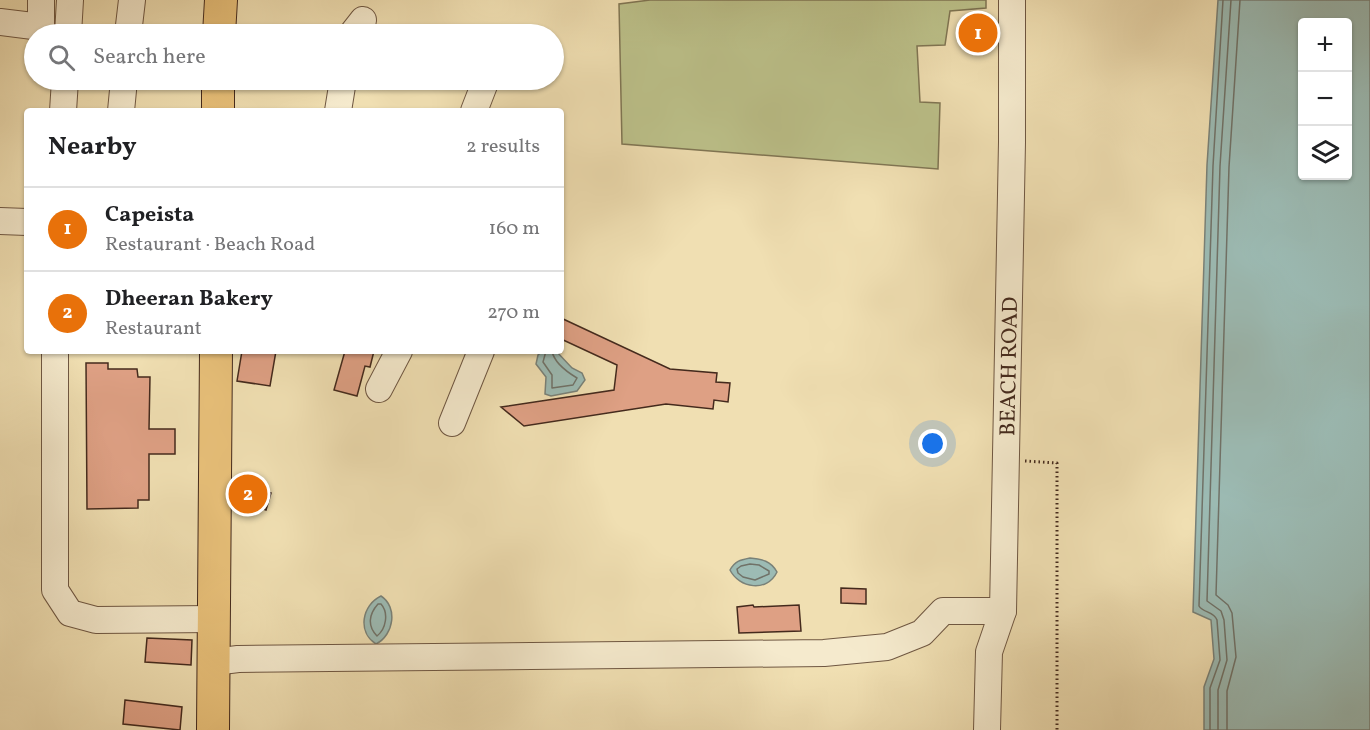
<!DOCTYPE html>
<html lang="en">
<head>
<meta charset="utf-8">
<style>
	body { margin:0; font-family:Vollkorn,serif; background:#f2f2f2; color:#202124 }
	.controls { position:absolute; right:18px; top:18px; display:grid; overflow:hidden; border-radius:6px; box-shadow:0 2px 4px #0004 }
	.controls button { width:54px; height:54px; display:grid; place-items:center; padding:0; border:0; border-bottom:2px solid #e0e0e0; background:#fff; color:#202124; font:30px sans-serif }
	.you { position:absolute; left:933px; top:444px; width:21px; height:21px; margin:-15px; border:4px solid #fff; border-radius:50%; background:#1a73e8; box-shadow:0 0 0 9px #1a73e833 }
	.badge { display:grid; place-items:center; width:39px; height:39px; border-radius:50%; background:#db2777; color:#fff; font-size:20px; font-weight:700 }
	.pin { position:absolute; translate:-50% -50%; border:3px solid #fff; box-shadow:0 2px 6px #0006 }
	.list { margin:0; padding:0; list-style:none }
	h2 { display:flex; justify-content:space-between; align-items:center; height:78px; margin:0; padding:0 24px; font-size:26px }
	h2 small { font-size:20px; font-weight:400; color:#757577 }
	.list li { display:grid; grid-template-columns:39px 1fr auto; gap:18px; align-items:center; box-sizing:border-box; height:84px; padding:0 24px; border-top:2px solid #e0e0e0 }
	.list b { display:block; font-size:22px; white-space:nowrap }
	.list p { margin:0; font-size:20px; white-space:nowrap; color:#757577 }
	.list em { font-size:20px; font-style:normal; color:#757577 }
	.icon { flex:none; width:33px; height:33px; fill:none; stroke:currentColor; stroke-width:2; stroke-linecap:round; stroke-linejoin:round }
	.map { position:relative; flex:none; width:1370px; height:730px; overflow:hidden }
	.search { position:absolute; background:#fff; box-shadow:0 2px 4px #0004; left:24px; top:24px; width:540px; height:66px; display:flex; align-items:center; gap:15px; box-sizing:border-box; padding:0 21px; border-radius:33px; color:#757577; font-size:22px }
	.panel { position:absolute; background:#fff; box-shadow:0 2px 4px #0004; left:24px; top:108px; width:540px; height:246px; border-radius:6px }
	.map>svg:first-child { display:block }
	.green { fill:#bcc18a; stroke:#807654; stroke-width:1.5 }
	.water { fill:#9cbbb4; stroke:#798178; stroke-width:1.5; fill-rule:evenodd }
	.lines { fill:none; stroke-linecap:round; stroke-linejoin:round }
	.shore { stroke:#707268; stroke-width:1.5 }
	.building { fill:#dea084; stroke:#442a1d; stroke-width:1.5 }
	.minor-casing { stroke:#6f5742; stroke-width:28 }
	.major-casing { stroke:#442a1d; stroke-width:34 }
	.path { stroke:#442a1d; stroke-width:3; stroke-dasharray:1.5 3; stroke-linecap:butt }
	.minor { stroke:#f5eacd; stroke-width:26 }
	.major { stroke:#e8c079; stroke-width:32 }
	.labels { text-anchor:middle; stroke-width:6; stroke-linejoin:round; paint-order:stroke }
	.street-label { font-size:22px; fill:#442a1d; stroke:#f5eacd }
</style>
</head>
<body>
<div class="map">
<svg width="1370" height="730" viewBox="0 0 1370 730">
	<rect width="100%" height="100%" fill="#f0dfb2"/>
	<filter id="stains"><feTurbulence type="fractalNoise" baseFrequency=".00333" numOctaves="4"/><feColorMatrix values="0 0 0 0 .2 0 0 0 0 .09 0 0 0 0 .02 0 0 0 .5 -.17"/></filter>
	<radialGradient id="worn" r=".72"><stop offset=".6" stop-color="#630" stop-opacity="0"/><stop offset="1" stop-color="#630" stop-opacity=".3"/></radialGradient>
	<path class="green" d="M650,0H986V8L950,11L945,45L917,46L920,102L940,103L938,169L622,144L619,4Z"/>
	<path class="water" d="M1218,0H1370V730H1204V687L1214,659L1211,620L1193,612L1207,165ZM1348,22V176H1302V22Z
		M543,351H556L572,368L582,373L585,380L577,391L551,396L545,394L546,377L536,364L538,355Z
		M750,558C762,559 771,561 777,572C767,593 739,588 730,570C735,561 740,560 750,558Z
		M381,596C398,607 394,635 376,644C357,632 362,605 381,596Z"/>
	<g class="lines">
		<path class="shore" d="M546,351L543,362L552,375V388L573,385L577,378C567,372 554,362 552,351
			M750,564L759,565L769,571V574L755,580L743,577L738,573L737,569L741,566Z
			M378,604H381C389,613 386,629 377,636C367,626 369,614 378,604Z
			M1210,730V688L1220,660L1217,620C1214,611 1203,613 1199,606L1213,166L1223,0
			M1218,730V690L1227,660L1224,620L1221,611L1207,601L1220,166L1231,0
			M1227,730V691L1236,657L1232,613L1228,605L1216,595L1229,167L1240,0"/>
	</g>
	<path class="building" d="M561,318L670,369L717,373L716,382L730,383L728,402L714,400L713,409L666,404L524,426L501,407L614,390L617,365L561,339Z
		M242,351H276L270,386L237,381Z
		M345,351H374L370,367L365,366L357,396L334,390Z
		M86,363H108V369H137L138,377H150L149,429H175V454H149V500H138V508L87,509Z
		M233,480L271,493L266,510L233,498Z
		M841,588L866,589V604L841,603Z
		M753,605L754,607L799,605L801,631L739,633L737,607Z
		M147,638L192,640L191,665L145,662Z
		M125,700L182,707L180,730L123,724Z"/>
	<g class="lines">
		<defs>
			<g id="minor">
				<path d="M0,22L41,27V0"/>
				<path d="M68,34L70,0"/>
				<path d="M128,34L132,0"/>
				<path d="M352,34L363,20"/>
				<path d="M63,111L65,80"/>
				<path d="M121,111L124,80"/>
				<path d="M338,111L343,80"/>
				<path d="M474,111L486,80"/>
				<path d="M0,221L27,222"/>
				<path d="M55,351V590L70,613L96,620L214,619"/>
				<path d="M379,389L399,351"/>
				<path d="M452,423L481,351"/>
				<path d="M214,662L238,659L824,653L887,647L922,633L943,611H1003"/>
				<path id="s1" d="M987,730L989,652L1003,611L1012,142V0"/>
			</g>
			<path id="major" d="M219,34L221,0
				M218,111V80
				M213,730L216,351"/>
		</defs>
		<use href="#minor" class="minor-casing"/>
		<use href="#major" class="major-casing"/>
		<path class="path" d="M1025,461L1057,463V730"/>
		<use href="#minor" class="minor"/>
		<use href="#major" class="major"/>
	</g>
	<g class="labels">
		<g class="street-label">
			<text dy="8" stroke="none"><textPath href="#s1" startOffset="366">BEACH ROAD</textPath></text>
		</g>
	</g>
	<rect width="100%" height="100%" filter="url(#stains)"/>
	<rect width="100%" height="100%" fill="url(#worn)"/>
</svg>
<div class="controls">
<button>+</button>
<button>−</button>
<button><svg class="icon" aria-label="layers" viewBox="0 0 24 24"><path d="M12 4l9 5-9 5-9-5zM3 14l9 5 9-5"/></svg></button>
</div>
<div class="you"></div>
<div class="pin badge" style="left:978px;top:33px;background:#e8710a">1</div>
<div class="pin badge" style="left:248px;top:494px;background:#e8710a">2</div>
<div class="search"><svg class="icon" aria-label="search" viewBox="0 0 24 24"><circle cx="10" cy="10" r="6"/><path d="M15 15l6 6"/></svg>Search here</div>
<section class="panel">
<h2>Nearby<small>2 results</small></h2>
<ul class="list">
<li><span class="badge" style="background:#e8710a">1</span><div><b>Capeista</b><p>Restaurant · Beach Road</p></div><em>160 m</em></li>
<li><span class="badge" style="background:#e8710a">2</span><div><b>Dheeran Bakery</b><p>Restaurant</p></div><em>270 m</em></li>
</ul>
</section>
</div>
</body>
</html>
